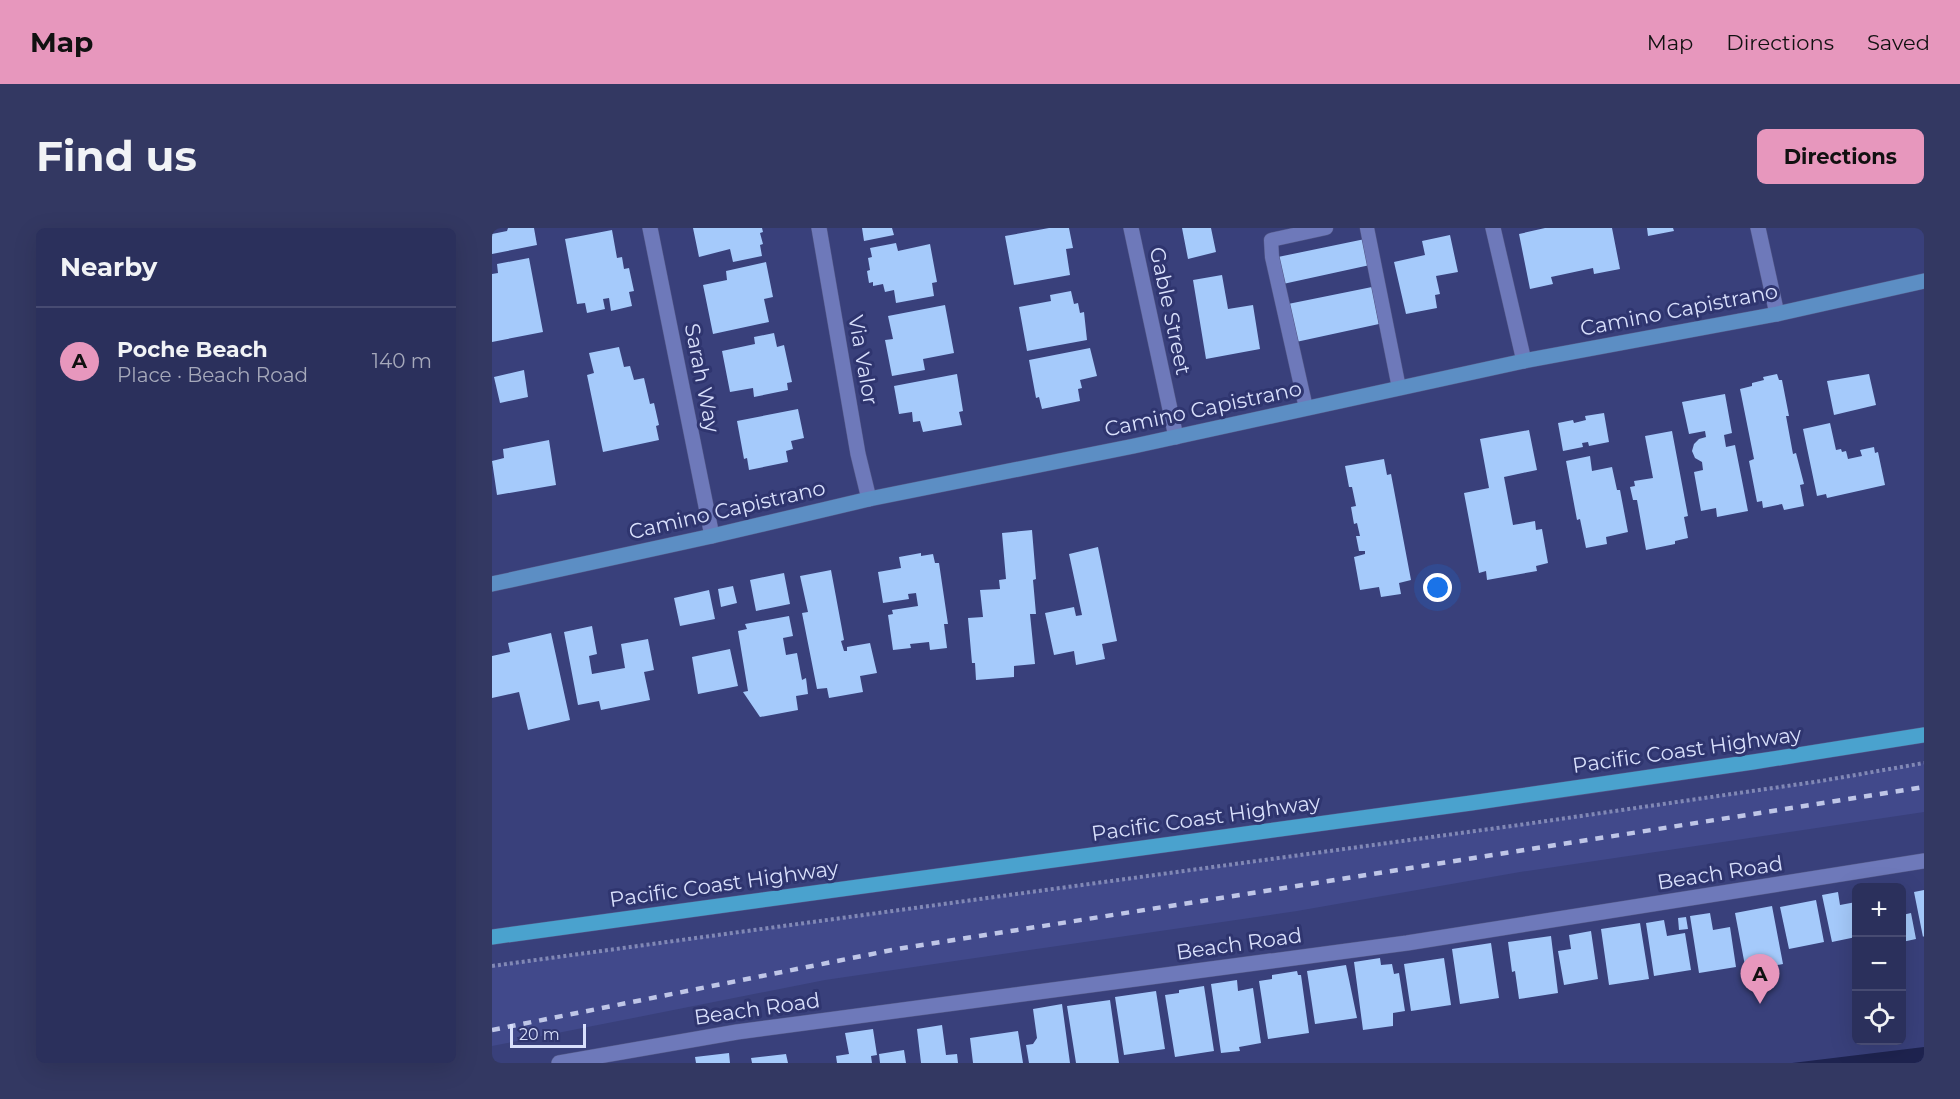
<!DOCTYPE html>
<html lang="en">
<head>
<meta charset="utf-8">
<style>
	body { margin:0; font-family:Montserrat,sans-serif; background:#333862; color:#f1f3f6 }
	.controls { position:absolute; right:18px; bottom:18px; display:grid; overflow:hidden; border-radius:9px; box-shadow:0 6px 24px #0002 }
	.controls button { width:54px; height:54px; display:grid; place-items:center; padding:0; border:0; border-bottom:2px solid #474b72; background:#2b305c; color:#f1f3f6; font:30px sans-serif }
	.scale { position:absolute; left:18px; bottom:15px; width:76px; box-sizing:border-box; padding-left:6px; border:3px solid #d8dffb; border-top:0; font-size:16px; line-height:21px; white-space:nowrap; color:#d8dffb; -webkit-text-stroke:4px #2f356f; paint-order:stroke }
	.you { position:absolute; left:946px; top:360px; width:21px; height:21px; margin:-15px; border:4px solid #fff; border-radius:50%; background:#1a73e8; box-shadow:0 0 0 9px #1a73e833 }
	.badge { display:grid; place-items:center; width:39px; height:39px; border-radius:50%; background:#e797bd; color:#111; font-size:20px; font-weight:700 }
	.pin { position:absolute; translate:-50% -50px; filter:drop-shadow(0 2px 3px #0008) }
	.pin::after { content:''; position:absolute; top:32px; width:21px; height:18px; background:inherit; clip-path:polygon(0 0,100% 0,50% 100%) }
	.list { margin:0; padding:0; list-style:none }
	h2 { display:flex; justify-content:space-between; align-items:center; height:78px; margin:0; padding:0 24px; font-size:26px }
	h2 small { font-size:20px; font-weight:400; color:#a6a9bb }
	.list li { display:grid; grid-template-columns:39px 1fr auto; gap:18px; align-items:center; box-sizing:border-box; height:108px; padding:0 24px; border-top:2px solid #474b72 }
	.list b { display:block; font-size:22px; white-space:nowrap }
	.list p { margin:0; font-size:20px; white-space:nowrap; color:#a6a9bb }
	.list em { font-size:20px; font-style:normal; color:#a6a9bb }
	.icon { flex:none; width:33px; height:33px; fill:none; stroke:currentColor; stroke-width:2; stroke-linecap:round; stroke-linejoin:round }
	.map { position:relative; flex:none; width:1432px; height:835px; overflow:hidden; border-radius:9px }
	header { display:flex; align-items:center; gap:36px; box-sizing:border-box; height:84px; padding:0 30px; background:#e797bd; color:#111 }
	header strong { font-size:28px }
	nav { display:flex; gap:33px; margin-inline-start:auto; font-size:21px }
	.intro { display:flex; align-items:center; justify-content:space-between; box-sizing:border-box; height:144px; padding:0 36px }
	h1 { margin:0; font-size:42px }
	.button { padding:15px 27px; border-radius:9px; background:#e797bd; color:#111; font-size:21px; font-weight:700 }
	main { display:flex; gap:36px; padding:0 36px }
	aside { flex:1; background:#2b305c; border-radius:9px; box-shadow:0 6px 24px #0002 }
	.map>svg:first-child { display:block }
	.built { fill:#41498b }
	.water { fill:#1e234f }
	.building { fill:#a5cafb }
	.lines { fill:none; stroke-linecap:round; stroke-linejoin:round }
	.lane-casing { stroke:#545989; stroke-width:15 }
	.street-casing { stroke:#545989; stroke-width:16 }
	.secondary-casing { stroke:#545989; stroke-width:16 }
	.primary-casing { stroke:#545989; stroke-width:16 }
	.path { stroke:#8188b5; stroke-width:4; stroke-dasharray:3 3; stroke-linecap:butt }
	.lane { stroke:#6e79ba; stroke-width:14 }
	.street { stroke:#6e79ba; stroke-width:15 }
	.secondary { stroke:#5c8ec4; stroke-width:15 }
	.primary { stroke:#4aa2ce; stroke-width:15 }
	.rail { stroke:#bfc6e7; stroke-width:4.5; stroke-dasharray:8 8; stroke-linecap:butt }
	.labels { text-anchor:middle; stroke-width:6; stroke-linejoin:round; paint-order:stroke }
	.street-label { font-size:21px; fill:#d8dffb; stroke:#2f356f }
</style>
</head>
<body>
<header>
<strong>Map</strong>
<nav><a>Map</a><a>Directions</a><a>Saved</a></nav>
</header>
<div class="intro"><h1>Find us</h1><a class="button">Directions</a></div>
<main>
<aside>
<h2>Nearby<small></small></h2>
<ul class="list">
<li><span class="badge">A</span><div><b>Poche Beach</b><p>Place · Beach Road</p></div><em>140 m</em></li>
</ul>
</aside>
<div class="map">
<svg width="1432" height="835" viewBox="0 0 1432 835">
	<rect width="100%" height="100%" fill="#39407b"/>
	<path class="built" d="M1432,535V584L1028,644L805,683L333,752L0,818V738L1027,597L1329,553Z"/>
	<path class="water" d="M1432,819V835H1300Z"/>
	<path class="building" d="M16,0H42L45,17L0,26V6L15,3Z
		M201,0H270L271,4L268,5L271,16L268,17L270,28L241,34L238,21L207,29Z
		M370,0H400L402,7L372,13Z
		M557,0H577L581,20L574,21L578,47L522,57L513,8Z
		M690,0H719L724,24L696,31Z
		M1053,0H1120L1128,41L1102,46L1101,40L1059,49L1061,56L1038,61L1027,6Z
		M1155,0H1181L1182,3L1156,8Z
		M120,2L125,30L130,29L132,41L137,40L142,63L137,64L140,78L119,83L117,70L111,71L113,81L95,85L93,75L85,76L73,11Z
		M958,7L966,44L944,48L948,66L943,67L945,80L914,86L902,34L933,27L930,13Z
		M873,11L878,37L791,56L786,29Z
		M404,15L406,23L438,16L445,54L440,55L442,68L404,75L402,62L393,64L391,56L381,58V54L377,55L375,43L378,42L376,30L380,29L378,20Z
		M37,30L51,104L0,114V46L6,45L5,36Z
		M274,34L281,69L272,71L277,94L221,106L211,57L235,52L234,43Z
		M730,47L736,81L761,77L768,121L714,131L701,52Z
		M880,59L887,96L804,114L796,76Z
		M579,63L582,76L586,75L588,85L592,84L595,112L535,123L527,79L559,73L558,67Z
		M453,77L462,125L431,131L433,142L400,148L393,112L401,111L396,88Z
		M282,105L285,119L292,117L300,154L295,155L296,162L262,169L261,160L238,164L230,123L263,116L262,109Z
		M127,119L132,139L138,138L142,152L152,150L158,176L162,175L167,197L164,198L167,212L111,224L95,147L102,145L97,125Z
		M598,120L605,148L588,152L590,160L586,161L588,173L550,181L547,169L544,170L537,132Z
		M32,142L36,169L8,175L2,149Z
		M465,146L471,183L467,184L470,197L431,204L428,193L421,194L420,184L407,186L402,158Z
		M1285,146L1287,152H1290L1297,188H1294L1301,226L1304,225L1312,256L1308,257L1312,278L1292,282L1290,276L1271,280L1270,273L1265,274L1257,233L1262,231L1248,161L1260,158V155L1272,152L1271,149Z
		M1377,146L1384,177L1342,187L1335,153Z
		M1233,166L1240,205L1232,207L1234,219L1243,217L1256,283L1225,289L1224,280L1209,283L1202,244L1211,242L1210,234L1203,230L1200,223L1202,216L1207,211L1214,209L1213,203L1197,206L1190,174Z
		M306,181L312,210L299,213L301,221L294,223L296,234L257,242L255,230L252,231L245,193Z
		M1112,185L1117,214L1097,218L1096,214L1090,215L1091,219L1071,223L1066,195L1081,192L1082,195L1094,192L1093,188Z
		M1338,195L1344,222L1349,221L1350,224L1354,223L1356,231L1370,228L1368,222L1382,219L1383,225L1386,224L1393,257L1335,270L1334,266L1325,268L1311,201Z
		M1037,202L1045,242L1012,249L1021,297L1043,293L1044,302L1050,301L1056,335L1044,338L1045,343L995,352L994,343L987,345L972,265L997,260L988,211Z
		M1180,203L1196,288L1192,289L1196,310L1183,313V316L1154,322L1145,272H1141L1138,259L1143,258L1142,253L1161,250L1153,208Z
		M57,212L64,257L5,267L0,233L12,230L11,221Z
		M1098,228L1100,243L1120,239L1125,262H1128L1136,304L1114,309L1115,316L1094,320L1088,291L1085,292L1074,233Z
		M892,231L895,247L899,246L919,352L907,355L909,366L889,369L887,359L868,362L862,329L873,326V323H867L864,308H868L865,295L862,296L859,279L864,278L860,259H857L853,238Z
		M540,302L544,351L541,352L544,386H538L543,436L522,438V449L484,452L483,435H480L476,390L491,389L488,362L508,361L507,352L514,351L510,305Z
		M606,319L625,413L610,416L613,431L584,437L582,423L562,427L553,385L582,379L584,388L590,387L577,326Z
		M429,325V328L441,326L443,335H447L456,396H452L455,420L438,422L437,414L418,416L419,420L401,422L396,387L401,386L400,382L426,378L424,365L416,366L417,371L391,375L386,344L409,340L407,329Z
		M339,342L352,412L349,413L352,423H355V419L378,415L385,445L368,448L371,464L337,470L335,460L325,461L310,385L316,384L308,348Z
		M292,345L298,376L264,383L258,352Z
		M241,358L245,375L229,379L226,361Z
		M217,362L223,391L188,398L182,370Z
		M297,388L301,408L291,410L294,427L305,425L310,452L314,450L316,466L304,468L306,482L268,489L251,464L256,463L246,403L255,401L253,396Z
		M100,398L105,426L97,428L100,446L133,440L129,416L156,411L162,442L152,444L158,472L109,482L107,473L86,477L72,404Z
		M59,405L78,492L36,502L27,464L0,470V428L18,424L16,415Z
		M238,421L246,458L206,466L200,429Z
		M1432,662V708L1431,709L1422,664Z
		M1346,664L1348,677L1364,674V709L1340,714L1330,667Z
		M1324,672L1332,714L1297,721L1288,679Z
		M1280,678L1291,736L1254,743L1243,685Z
		M1218,685L1221,702L1238,699L1244,739L1207,745L1198,688Z
		M1419,685L1424,711L1410,714V687Z
		M1194,689L1196,701L1187,702L1186,690Z
		M1172,692L1175,708L1193,705L1199,742L1162,748L1154,695Z
		M1148,695L1157,751L1117,757L1109,701Z
		M1099,703L1106,751L1072,757L1066,723L1079,721L1077,707Z
		M1059,708L1066,765L1027,771L1023,743L1020,744L1016,714Z
		M999,715L1007,770L968,776L960,721Z
		M888,730L889,737L900,736L902,746L907,745L913,783L901,785V798L871,802L862,734Z
		M952,730L959,777L919,783L912,736Z
		M854,737L865,790L823,796L815,743Z
		M805,743L806,747H809L817,805L776,811L767,753L780,751V747Z
		M745,752L746,763L761,760L769,815L747,819L748,823L729,825L719,756Z
		M712,758L722,823L683,829L673,767L687,765V762Z
		M664,763L673,821L632,827L623,769Z
		M618,772L627,835H584L575,778Z
		M570,776L578,835H537L534,817L541,816L545,810L541,781Z
		M450,797L454,827L465,826L466,835H429L425,801Z
		M381,801L385,827L379,828L380,835H345L344,828L357,826L353,805Z
		M526,803L531,835H481L478,810Z
		M412,822L414,835H388L387,826Z
		M237,825L238,835H204L203,829Z
		M294,826L296,835H260L259,830Z"/>
	<g class="lines">
		<defs>
			<path id="lane" d="M875,0L907,160
				M814,180L780,29L779,12L834,0"/>
			<path id="street" d="M158,0L220,308
				M327,0L366,226L377,271
				M639,0L684,209
				M1001,0L1032,133
				M1266,0L1285,86
				M67,835L245,804L915,715L1432,633"/>
			<path id="secondary" d="M0,356L220,308L377,271L642,218L1032,133L1285,86L1432,53"/>
			<path id="primary" d="M0,709L979,575L1261,534L1432,507"/>
		</defs>
		<use href="#lane" class="lane-casing"/>
		<use href="#street" class="street-casing"/>
		<use href="#secondary" class="secondary-casing"/>
		<use href="#primary" class="primary-casing"/>
		<path class="path" d="M0,738L1027,597L1329,553L1432,535"/>
		<use href="#lane" class="lane"/>
		<use href="#street" class="street"/>
		<use href="#secondary" class="secondary"/>
		<use href="#primary" class="primary"/>
		<path class="rail" d="M0,802L405,721L1432,559"/>
	</g>
	<g class="labels">
		<g class="street-label">
			<text transform="translate(1187 82) rotate(-11)" y="7">Camino Capistrano</text>
			<text transform="translate(678 83) rotate(78)" y="7">Gable Street</text>
			<text transform="translate(371 132) rotate(80)" y="7">Via Valor</text>
			<text transform="translate(210 150) rotate(79)" y="7">Sarah Way</text>
			<text transform="translate(711 181) rotate(-12)" y="7">Camino Capistrano</text>
			<text transform="translate(235 282) rotate(-13)" y="7">Camino Capistrano</text>
			<text transform="translate(1195 522) rotate(-8)" y="7">Pacific Coast Highway</text>
			<text transform="translate(714 590) rotate(-8)" y="7">Pacific Coast Highway</text>
			<text transform="translate(1228 645) rotate(-9)" y="7">Beach Road</text>
			<text transform="translate(232 656) rotate(-8)" y="7">Pacific Coast Highway</text>
			<text transform="translate(747 716) rotate(-8)" y="7">Beach Road</text>
			<text transform="translate(265 781) rotate(-8)" y="7">Beach Road</text>
		</g>
	</g>
</svg>
<div class="controls">
<button>+</button>
<button>−</button>
<button><svg class="icon" aria-label="locate" viewBox="0 0 24 24"><circle cx="12" cy="12" r="6"/><path d="M12 2v4M12 18v4M2 12h4M18 12h4"/></svg></button>
</div>
<div class="scale">20 m</div>
<div class="you"></div>
<div class="pin badge" style="left:1268px;top:776px">A</div>
</div>
</main>
</body>
</html>
